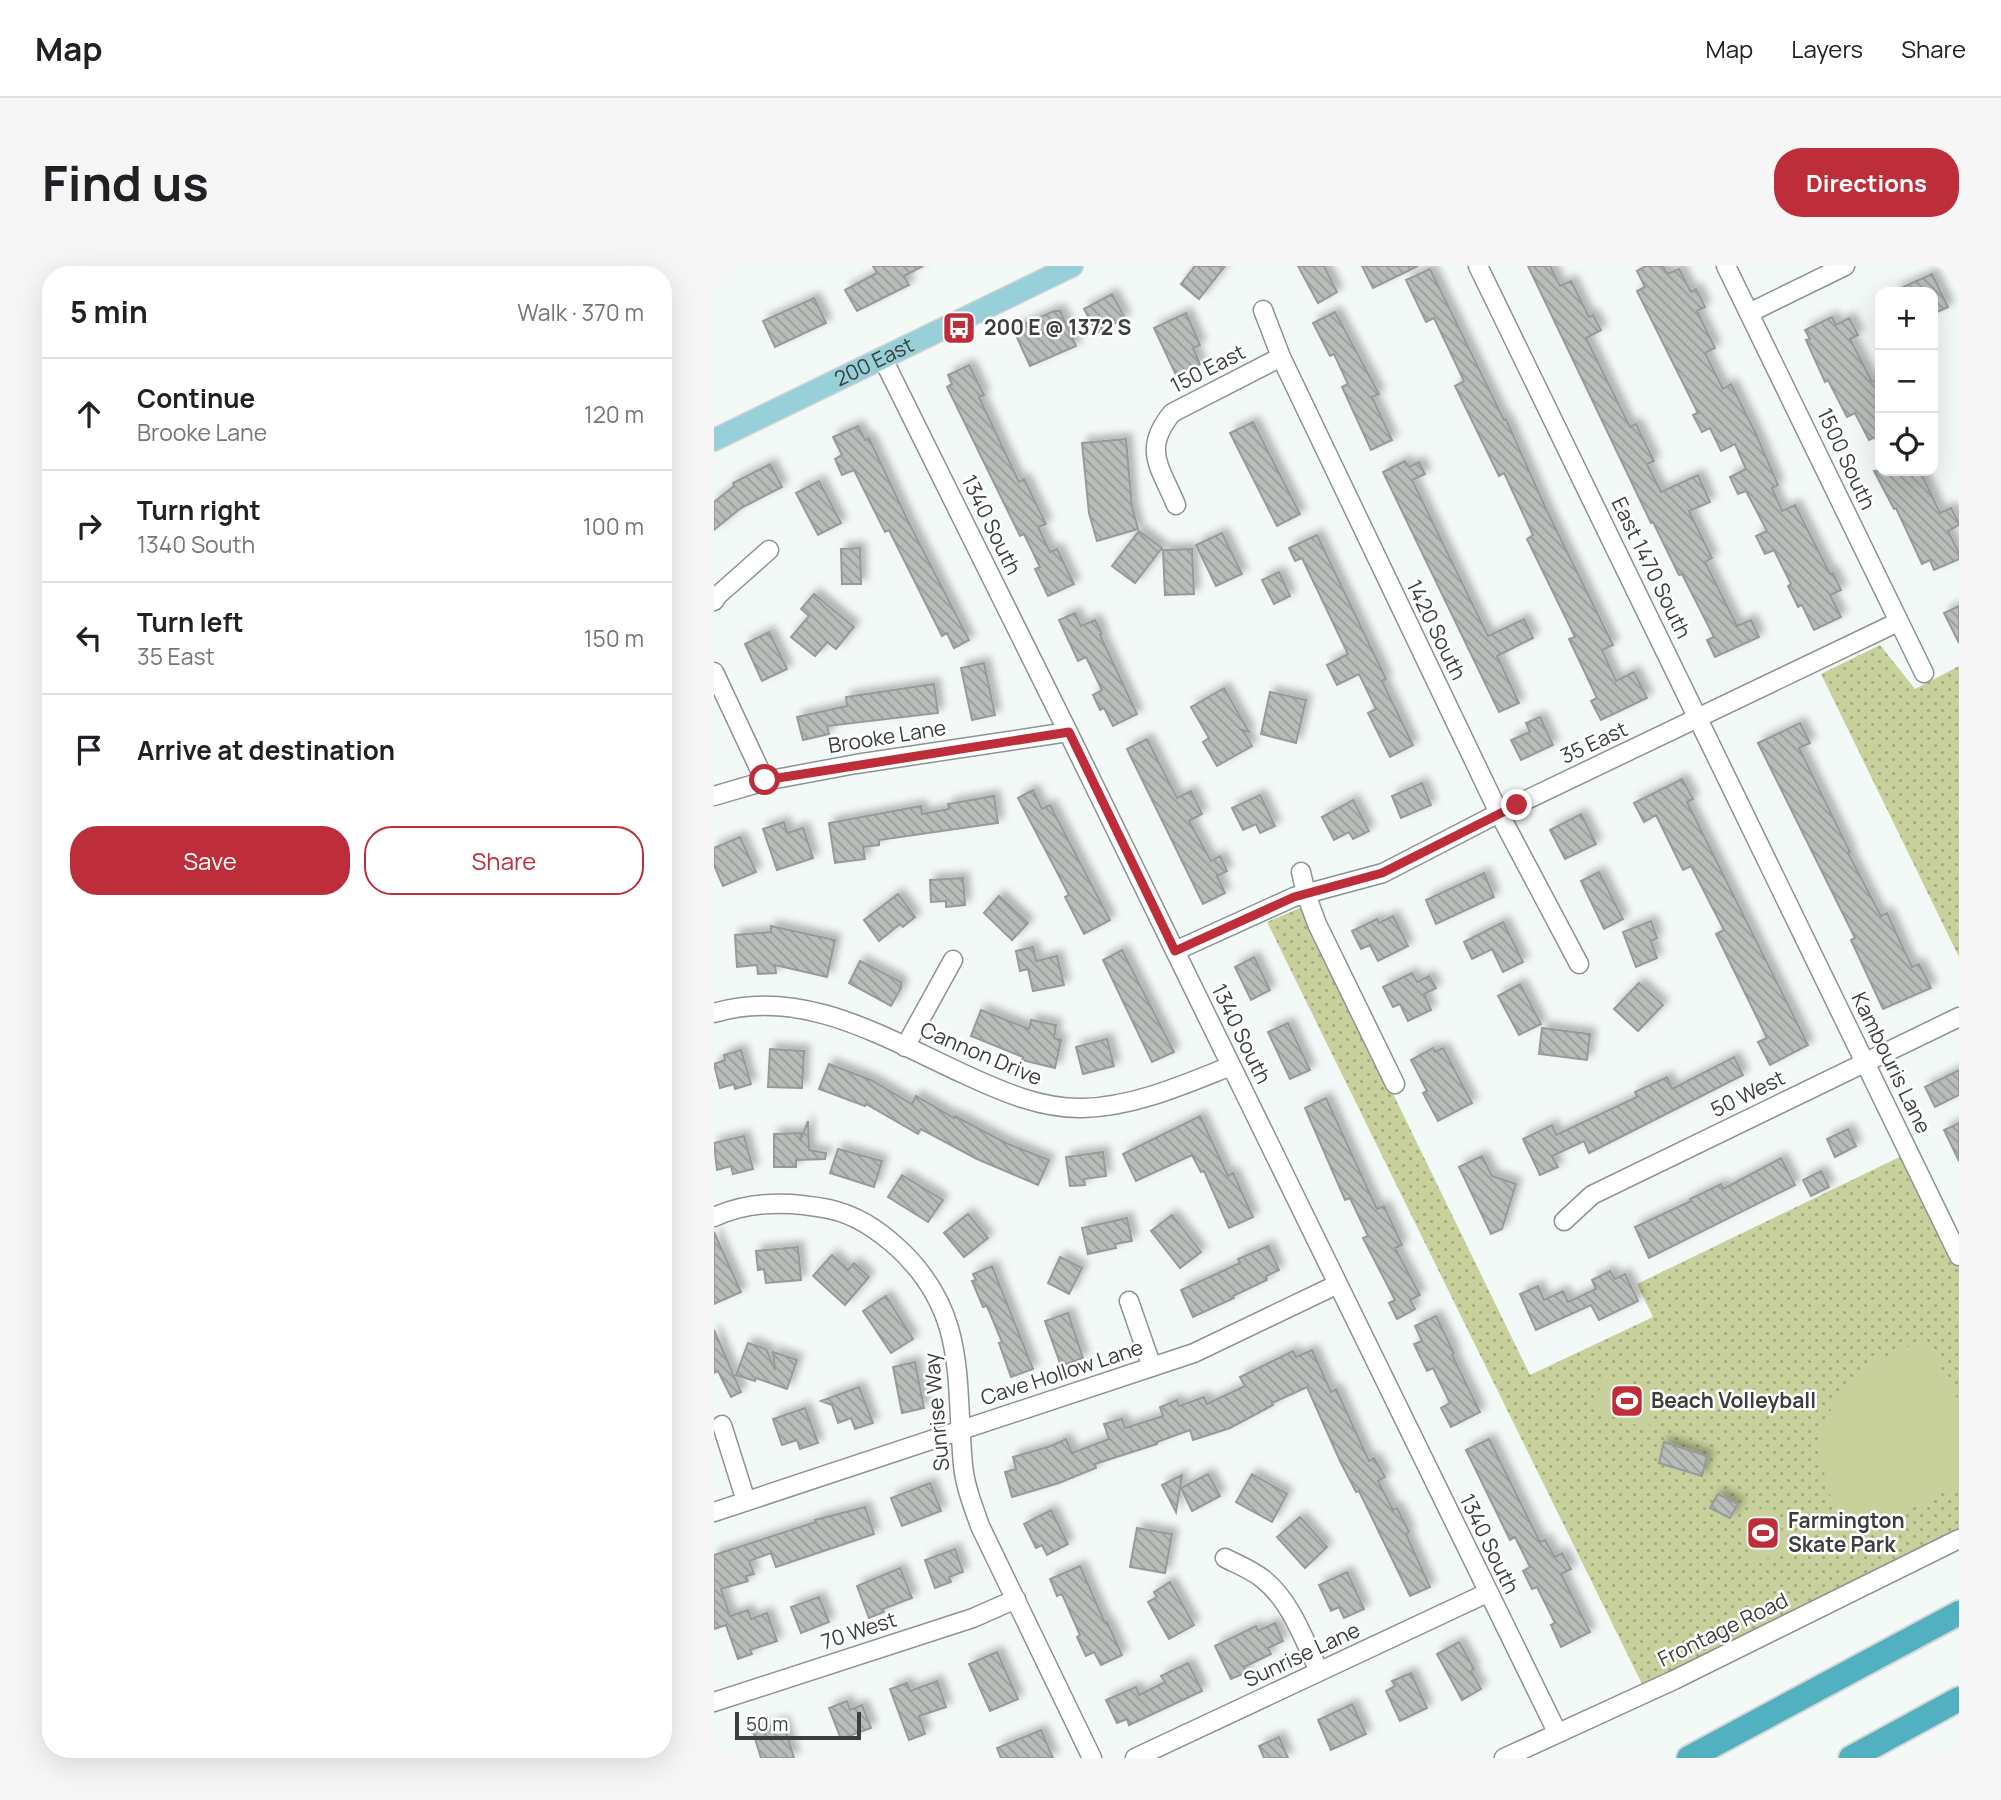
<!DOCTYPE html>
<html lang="en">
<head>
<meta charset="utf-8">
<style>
	body { margin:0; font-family:Manrope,sans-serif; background:#f6f6f6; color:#202124 }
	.controls { position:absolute; right:21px; top:21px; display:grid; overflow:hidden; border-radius:14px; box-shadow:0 7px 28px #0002 }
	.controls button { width:63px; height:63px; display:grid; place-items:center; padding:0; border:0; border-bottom:2px solid #e0e0e0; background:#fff; color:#202124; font:35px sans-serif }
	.scale { position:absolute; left:21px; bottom:18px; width:126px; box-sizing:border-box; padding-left:7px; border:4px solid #3b3e3d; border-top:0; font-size:19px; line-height:24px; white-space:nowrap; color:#3b3e3d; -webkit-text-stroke:5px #fff; paint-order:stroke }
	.stop { position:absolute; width:21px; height:21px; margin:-16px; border:5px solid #be2d3a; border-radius:50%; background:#fff }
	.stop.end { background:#be2d3a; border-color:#fff; box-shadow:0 2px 7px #0008 }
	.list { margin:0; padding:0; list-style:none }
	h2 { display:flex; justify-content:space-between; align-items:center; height:91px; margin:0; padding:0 28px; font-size:30px }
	h2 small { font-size:23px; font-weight:400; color:#757577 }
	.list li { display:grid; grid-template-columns:46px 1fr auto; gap:21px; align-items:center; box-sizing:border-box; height:112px; padding:0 28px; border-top:2px solid #e0e0e0 }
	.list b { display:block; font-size:26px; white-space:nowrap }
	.list p { margin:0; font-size:23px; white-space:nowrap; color:#757577 }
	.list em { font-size:23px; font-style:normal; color:#757577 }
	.actions { display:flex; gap:14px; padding:21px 28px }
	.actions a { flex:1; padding:16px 0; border:2px solid #be2d3a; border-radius:28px; text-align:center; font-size:24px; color:#be2d3a }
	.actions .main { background:#be2d3a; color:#fff }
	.icon { flex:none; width:38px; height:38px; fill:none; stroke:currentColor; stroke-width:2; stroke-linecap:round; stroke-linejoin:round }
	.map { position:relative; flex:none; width:1245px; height:1492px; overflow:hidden; border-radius:28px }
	header { display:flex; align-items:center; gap:42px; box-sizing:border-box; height:98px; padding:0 35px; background:#fff; border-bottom:2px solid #e0e0e0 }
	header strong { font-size:33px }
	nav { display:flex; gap:38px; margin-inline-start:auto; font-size:24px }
	.intro { display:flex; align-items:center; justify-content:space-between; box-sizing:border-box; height:168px; padding:0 42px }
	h1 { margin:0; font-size:49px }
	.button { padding:18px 32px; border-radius:28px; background:#be2d3a; color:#fff; font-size:24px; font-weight:700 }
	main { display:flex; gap:42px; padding:0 42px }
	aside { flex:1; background:#fff; border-radius:28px; box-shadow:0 7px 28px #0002 }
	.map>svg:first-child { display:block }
	.grass { fill:url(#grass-dots) }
	.pitch { fill:#c8d09c }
	.building { fill:url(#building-back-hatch); stroke:#979b97; stroke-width:2; filter:url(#shadow) }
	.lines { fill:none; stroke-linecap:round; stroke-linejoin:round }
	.minor-casing { stroke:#8d9391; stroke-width:21 }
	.major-casing { stroke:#d4d5d4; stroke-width:24 }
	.highway-casing { stroke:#d4d5d4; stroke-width:28 }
	.minor { stroke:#fff; stroke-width:18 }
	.major { stroke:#97d0d9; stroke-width:21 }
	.highway { stroke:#51b1c0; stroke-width:24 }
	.route { stroke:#be2d3a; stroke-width:9 }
	.labels { text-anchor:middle; stroke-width:5; stroke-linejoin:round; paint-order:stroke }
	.poi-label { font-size:21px; font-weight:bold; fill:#3b3e3d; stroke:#fff; text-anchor:start }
	.street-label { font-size:21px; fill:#3b3e3d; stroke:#fff }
</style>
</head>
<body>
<header>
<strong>Map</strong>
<nav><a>Map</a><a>Layers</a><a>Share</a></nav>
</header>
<div class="intro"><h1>Find us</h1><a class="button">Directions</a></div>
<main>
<aside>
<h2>5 min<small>Walk · 370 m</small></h2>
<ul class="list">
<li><svg class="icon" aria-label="ahead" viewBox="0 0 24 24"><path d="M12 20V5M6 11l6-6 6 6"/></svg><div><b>Continue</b><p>Brooke Lane</p></div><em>120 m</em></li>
<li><svg class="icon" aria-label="right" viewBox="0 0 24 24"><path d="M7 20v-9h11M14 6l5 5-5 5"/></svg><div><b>Turn right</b><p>1340 South</p></div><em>100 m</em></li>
<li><svg class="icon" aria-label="left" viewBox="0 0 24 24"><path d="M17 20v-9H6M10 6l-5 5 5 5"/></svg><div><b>Turn left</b><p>35 East</p></div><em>150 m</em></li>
<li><svg class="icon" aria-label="arrive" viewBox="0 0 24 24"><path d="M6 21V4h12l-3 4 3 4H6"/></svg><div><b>Arrive at destination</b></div></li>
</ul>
<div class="actions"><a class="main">Save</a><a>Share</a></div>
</aside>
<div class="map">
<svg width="1245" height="1492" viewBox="0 0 1245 1492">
	<defs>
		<pattern id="grass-dots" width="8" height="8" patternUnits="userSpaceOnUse" patternTransform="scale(1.75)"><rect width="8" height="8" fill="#c8d09c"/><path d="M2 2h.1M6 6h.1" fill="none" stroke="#a4aa80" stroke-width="1.8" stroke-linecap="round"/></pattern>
		<pattern id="building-back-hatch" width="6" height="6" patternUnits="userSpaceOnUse" patternTransform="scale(1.75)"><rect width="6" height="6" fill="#b9bdb9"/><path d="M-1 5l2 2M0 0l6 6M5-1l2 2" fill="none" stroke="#989b98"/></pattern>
		<filter id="shadow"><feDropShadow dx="5.5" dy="-5.5" stdDeviation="3.5" flood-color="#0004"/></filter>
	</defs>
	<rect width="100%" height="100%" fill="#f3f9f7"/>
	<path class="grass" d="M1166,379L1201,423L1245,400V691L1107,408Z
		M588,641L816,1109L939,1051L923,1018L1198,885L1245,978V1265L929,1420L553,656Z"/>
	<path class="pitch" d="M1212,1073L1245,1136V1218L1142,1270C1125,1256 1117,1236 1112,1214C1109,1202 1106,1189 1106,1177C1106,1168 1110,1159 1114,1151C1132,1105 1169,1091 1212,1073Z
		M890,1109L947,1126L934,1163L879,1144Z
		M1054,1240L1077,1282L1039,1298L1024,1252Z"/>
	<path class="building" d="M159,0H209L190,10L195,19L143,45L131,24L163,7Z
		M481,0H511L485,33L467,18Z
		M584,0H610L623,26L604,37Z
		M648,0H704L659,22Z
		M814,0H836L846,20L857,15L875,51L879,49L887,64L872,72L916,161L922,158L940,195L933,198L947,226L984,209L996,236L975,245L998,292L991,296L1023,360L1037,354L1045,371L1001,391L993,374L1000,371L968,308L965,309L939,256L937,257Z
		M932,0H949L953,8L965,3L977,26L982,23L991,41L983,45L1001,82L991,87L1009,123L1017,118L1042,168L1064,219L1058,222L1068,245L1081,239L1116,308L1119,307L1127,324L1116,329L1127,351L1100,364L1088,339L1084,341L1074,320L1077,318L1060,284L1051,288L1042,270L1053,265L1032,225L1024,228L1016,211L1032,203L1021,178L1007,185L996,162L988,166L979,149L984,147L923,25L931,21L923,5Z
		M716,3L790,154L792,153L833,245L899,379L888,384L902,415L920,406L933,432L887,454L877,435L883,432L855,373L861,371L813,273L819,269L790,207L785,210L741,120L750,115L720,52L712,56L692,14Z
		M1218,8L1234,41L1219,48V26H1178Z
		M398,28L411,52L383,67L370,43Z
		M100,32L112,57L61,81L49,55Z
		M340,45H346L362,80L316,100L299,63Z
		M621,46L665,128L658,131L678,174L657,184L628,121L634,118L620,88L616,90L599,57Z
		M472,47L486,79L479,82L486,98L462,109L440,62Z
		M1118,51L1122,59L1135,52L1144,69L1136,73L1158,116L1166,112V169L1155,174L1141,147L1133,151L1114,114L1111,116L1092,74L1096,73L1091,64Z
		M255,99L270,129L265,131L305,216L310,213L332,258L324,261L336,286L343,283L360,318L334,330L321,303L326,301L310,268L306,270L233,121L238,118L234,109Z
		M539,156L586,248L563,260L516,167Z
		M144,160L151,174L155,172L194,255L255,374L240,382L233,367L228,370L175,264L171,266L140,204L128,209L121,193L128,189L119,171Z
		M412,173L418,241L424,263L383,275L375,247L368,177Z
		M691,195L695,201L705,196L711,208L698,214L774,370L810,353L819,372L783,390L805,437L785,446L669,206Z
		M56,198L68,221L27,242L0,264V236L20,220L19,217Z
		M1160,205H1206L1226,247L1237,242L1245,257V259L1234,265L1245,287V293L1220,304L1216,294L1208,298L1182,242L1180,243Z
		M105,215L127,257L104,269L82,227Z
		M425,265L448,282L421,317L398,300Z
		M508,267L528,308L502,320L482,279Z
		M603,269L672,413L668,415L699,479L676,491L654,447L662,443L645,408L623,419L613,399L634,388L588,292L581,295L575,282Z
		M146,282L147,318H128L127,283Z
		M478,283L480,328L451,329L449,284Z
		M565,306L576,330L560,338L548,314Z
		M100,328L140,361L122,383L113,376L101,390L77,371L95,350L87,343Z
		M1245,340V377L1230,347Z
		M361,347L367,360L381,354L388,368L386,369L423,448L399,460L390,442L386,444L379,429L388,424L372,391L364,395L345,354Z
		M55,366L73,403L48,415L31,378Z
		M270,397L281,449L258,454L247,402Z
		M220,418L224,447L113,460L115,468L89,474L83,451L133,440L132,431Z
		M510,422L535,466L529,464L538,480L503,500L489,476L495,472L477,441Z
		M556,426L592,434L582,477L547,468Z
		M826,451L839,479L807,494L797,474L816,466L812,457Z
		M1086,457L1096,477L1085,482L1136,586L1134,587L1167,650L1173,647L1198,701L1205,698L1217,722L1169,743L1137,674L1141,672L1044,477Z
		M433,473L463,532L477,525L488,548L475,555L497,595L506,590L513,605L503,610L511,627L489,638L413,483Z
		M968,513L979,533L973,536L1094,779L1056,799L1044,776L1053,772L1002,668L1010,664L977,600L969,604L942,549L930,556L920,537Z
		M708,517L717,539L687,552L678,530Z
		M319,524L328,543L336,539L396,654L370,668L351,631L355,629L304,532Z
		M546,529L561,560L546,567L542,558L529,564L518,542Z
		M280,530L284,557L165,574V579L149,581L151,593L121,597L115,557L207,540L208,548L235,543L234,538Z
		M639,534L655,565L639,573L635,566L620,574L608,551Z
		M867,548L882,578L851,593L836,564Z
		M70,556L73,567L89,562L99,592L63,604L49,563Z
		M26,571L42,606L9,620L0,599V582Z
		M885,606L909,653L890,663L867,615Z
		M770,607L780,631L722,658L712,634Z
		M249,612L251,639L232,641V635L217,636L216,614Z
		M184,628L201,651L189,661L186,658L165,675L150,654Z
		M285,630L314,657L298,674L270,647Z
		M679,650L694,680L664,695L656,679L647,683L638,665L663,653L665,657Z
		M937,655L943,672L937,675L943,692L922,701L909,666Z
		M789,656L809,696L789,706L778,683L758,693L750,676Z
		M57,660L121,674L113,711L61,699L62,707L44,708L43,699L23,701L21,669L57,666Z
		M319,681L322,695L343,690L350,719L319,725L314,703L306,705L302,685Z
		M408,684L460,786L438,796L389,694Z
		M540,691L556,724L537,734L521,701Z
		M146,695L187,716V722L177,740L135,717Z
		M698,707L703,716L715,710L722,722L710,728L717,744L694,755L686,738L679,741L669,721Z
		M925,717L949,739L924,765L900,743Z
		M806,718L827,758L805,769L784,730Z
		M267,744L315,763L317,754L342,759L340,772L347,774L341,802L308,794L309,791L257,770Z
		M574,757L596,804L576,813L554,766Z
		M828,762L876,768L873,794L825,788Z
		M393,773L400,800L369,808L362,781Z
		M719,782L721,786L729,782L758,837L724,855L709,827L713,825L697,794Z
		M56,783L90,785L88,822L54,821Z
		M27,784L37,818L21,823L20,818L6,822L0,798L11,794L10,789Z
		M1020,791L1029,809L875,887L870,875L838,890L844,901L826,909L809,873L838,859L842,869L923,831L921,826L953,811L958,823Z
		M115,798L157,814L198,838L202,830L240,852L241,850L292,877L335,894L324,919L263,893L207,863L204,868L152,838L151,840L105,823Z
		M1245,804V829L1221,841L1211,821Z
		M612,832L663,943L670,940L688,979L681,982L706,1029L696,1034L701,1043L683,1053L675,1037L681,1034L649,972L654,970L636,932L631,934L591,842Z
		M486,850L514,910L519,907L539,951L515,962L490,905L487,906L478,889L422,915L409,888Z
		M94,855L95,884L112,887L111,893L82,894V901H60V868L87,867L86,875Z
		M1245,857V895L1230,864Z
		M1134,863L1142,880L1121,891L1113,873Z
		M30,870L39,903L19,908L17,900L3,904L0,877Z
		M124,883L168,895L160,921L116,907Z
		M389,886L392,910L370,913L371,919L356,920L352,891Z
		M768,890L778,910L802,918L788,963L777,968L745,901Z
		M1067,892L1081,919L935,992L921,961L977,935L976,933L1007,918L1009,923Z
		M1107,905L1115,921L1097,930L1089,914Z
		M188,909L229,934L214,956L174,931Z
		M254,948L274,972L250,991L230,967Z
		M458,949L487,986L466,1002L437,965Z
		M413,952L418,975L401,978L402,982L374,988L368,962Z
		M0,966L27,1026L0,1038Z
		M554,980L565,1004L552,1010L553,1014L519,1030L520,1032L479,1051L467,1024L526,997L524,993Z
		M84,981L87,1014L52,1017L50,1003L44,1004L42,985Z
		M118,989L134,1004L140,997L155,1011L131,1039L99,1010Z
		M346,991L368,1002L355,1028L334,1017Z
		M278,1000L319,1103L297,1111L285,1077L288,1076L273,1040L269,1041L258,1015L262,1014L259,1008Z
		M896,1005L901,1013L911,1008L924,1035L885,1054L877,1039L822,1064L806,1028L824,1020L830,1034L849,1025L854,1036L882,1023L878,1014Z
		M172,1030L199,1073L177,1087L149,1045Z
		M354,1047L369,1092L347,1100L331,1055Z
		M722,1050L740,1087L738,1089L766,1146L737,1161L727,1142L736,1137L719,1102L713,1105L700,1078L708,1075L701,1060Z
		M0,1064L27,1126L17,1131L4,1105L0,1107Z
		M34,1077L52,1083L61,1104L59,1086L83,1094L73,1123L42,1112L41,1115L22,1109Z
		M598,1084L617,1126L622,1123L655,1195L660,1192L671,1211L664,1215L679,1244L683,1242L695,1266L692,1268L716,1321L696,1330L645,1225L642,1226L626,1195L593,1121L558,1137L559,1139L516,1162L479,1174L476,1164L443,1176V1178L381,1198L382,1202L345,1217L298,1231L291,1206L302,1203L299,1191L337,1180L352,1173L358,1187L395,1173L390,1158L408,1153L411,1162L449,1150L446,1141L463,1134L465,1140L490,1131L493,1138L531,1120L526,1111L579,1085L582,1091Z
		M201,1096L210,1142L188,1147L179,1101Z
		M145,1121L159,1157L141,1163L137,1152L124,1157L118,1139L107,1135Z
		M91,1142L104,1177L86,1183L83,1174L68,1179L59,1153Z
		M775,1173L826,1276L831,1274L841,1291L848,1287L857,1303L847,1308L876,1366L847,1381L837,1359L841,1357L823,1321L818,1323L809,1305L816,1301L801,1271L796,1274L752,1184Z
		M950,1176L993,1190L988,1210L945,1197Z
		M494,1208L506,1230L478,1245L467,1222Z
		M538,1208L573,1228L558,1256L522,1236Z
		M468,1209L462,1246L448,1219Z
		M216,1217L227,1245L188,1260L177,1232Z
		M1004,1228L1024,1238L1016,1252L996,1242Z
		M151,1241L160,1268L62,1301L57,1287L35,1295L40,1308L32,1310L34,1315L7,1323L16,1350L34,1344L37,1353L53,1347L63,1375L36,1384L38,1388L24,1393L12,1359L0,1363V1289L102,1256L101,1254Z
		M337,1244L354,1278L333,1289L328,1279L322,1282L310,1258Z
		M586,1251L613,1281L591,1302L563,1271Z
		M423,1262L458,1268L451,1307L416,1301Z
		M241,1283L249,1306L235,1311L237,1316L221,1322L211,1294Z
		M366,1300L391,1357L393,1356L408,1389L387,1399L380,1386L372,1390L363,1371L366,1369L348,1328L343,1330L336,1313Z
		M186,1302L198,1332L169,1343L170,1346L155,1352L143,1320Z
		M633,1306L650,1343L630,1352L625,1341L617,1345L605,1319Z
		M456,1316L480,1359L455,1373L434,1336L443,1331L440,1326Z
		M105,1331L115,1356L87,1367L77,1341Z
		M561,1357L569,1375L554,1382L557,1388L530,1401L533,1406L517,1413L501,1380L542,1360L544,1365Z
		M745,1376L760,1403L757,1405L767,1423L748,1434L723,1388Z
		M283,1386L304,1433L276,1445L255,1398Z
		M474,1397L488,1425L415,1459L413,1453L403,1457L392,1434L422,1421L425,1429L451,1416L447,1410Z
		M697,1407L713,1442L686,1455L672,1425L681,1420L678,1415Z
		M223,1415L232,1441L205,1450L211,1468L195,1474L176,1423L193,1417L196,1425Z
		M133,1435L136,1444L148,1439L157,1462L127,1473L115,1442Z
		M638,1438L652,1468L617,1484L604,1454Z
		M69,1456L80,1492H47L39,1466Z
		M327,1464L339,1492H287L283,1482Z
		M565,1471L574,1492H550L545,1480Z"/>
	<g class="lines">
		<defs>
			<path id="minor" d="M764,0L1245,990
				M1012,0L1210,407
				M549,44L567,91L785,547L865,698
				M1035,47L1131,0
				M168,91L354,466L843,1466
				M462,239C446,200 428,184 458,147L567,91
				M0,335L3,330L55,284
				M0,406L51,515
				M0,530L51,515L142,498L354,466
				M587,606L592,628L603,658L681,818
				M461,685L580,631L669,607L785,547L1184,356
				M0,747C89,720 173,773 252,809C289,826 328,843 369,842C420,841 471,818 517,800
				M191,781L239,694
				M0,951C37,934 76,935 115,943C142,949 163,963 184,982C254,1047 241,1113 249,1199C251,1220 259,1240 266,1260L378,1492
				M850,955L878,929L1245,751
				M415,1035L438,1101
				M8,1159L32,1235
				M0,1246L480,1087L624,1018
				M511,1292C523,1298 538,1304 549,1313C577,1335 590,1374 605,1405
				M0,1436L259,1352L302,1333
				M421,1492L773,1327
				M790,1492L960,1414L1245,1273"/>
			<g id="major">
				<path id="s1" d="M0,174L358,0"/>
			</g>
			<path id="highway" d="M975,1492L1245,1347
				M1137,1492L1245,1433"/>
		</defs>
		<use href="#minor" class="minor-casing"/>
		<use href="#major" class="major-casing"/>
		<use href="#highway" class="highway-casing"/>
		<use href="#minor" class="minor"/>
		<use href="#major" class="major"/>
		<use href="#highway" class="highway"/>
	</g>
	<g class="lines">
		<path class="route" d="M51,514L355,466L461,685L580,631L668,607L803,539"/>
	</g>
	<defs>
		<symbol id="bus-square" viewBox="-11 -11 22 22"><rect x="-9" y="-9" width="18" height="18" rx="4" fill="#be2d3a" stroke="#fff"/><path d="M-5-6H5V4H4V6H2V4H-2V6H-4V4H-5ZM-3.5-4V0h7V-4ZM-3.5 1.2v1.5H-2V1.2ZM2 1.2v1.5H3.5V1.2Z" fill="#fff"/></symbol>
		<symbol id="stadium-square" viewBox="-11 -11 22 22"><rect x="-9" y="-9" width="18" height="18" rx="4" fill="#be2d3a" stroke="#fff"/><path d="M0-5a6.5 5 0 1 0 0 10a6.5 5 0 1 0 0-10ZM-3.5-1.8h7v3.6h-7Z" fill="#fff"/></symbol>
	</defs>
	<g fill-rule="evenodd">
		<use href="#bus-square" x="226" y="43" width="38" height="38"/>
		<use href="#stadium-square" x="894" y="1116" width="38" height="38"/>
		<use href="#stadium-square" x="1030" y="1248" width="38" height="38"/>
	</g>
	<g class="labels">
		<g class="poi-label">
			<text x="270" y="69">200 E @ 1372 S</text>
			<text x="937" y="1142">Beach Volleyball</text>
			<text x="1074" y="1262">Farmington<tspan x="1074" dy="24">Skate Park</tspan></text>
		</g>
		<g class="street-label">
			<text dy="7" stroke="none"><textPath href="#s1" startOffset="178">200 East</textPath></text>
			<text transform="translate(494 103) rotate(-27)" y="7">150 East</text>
			<text transform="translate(1132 193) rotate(65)" y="7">1500 South</text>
			<text transform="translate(277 259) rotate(64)" y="7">1340 South</text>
			<text transform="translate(937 302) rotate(64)" y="7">East 1470 South</text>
			<text transform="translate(722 364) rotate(64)" y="7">1420 South</text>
			<text transform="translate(173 471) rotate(-9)" y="7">Brooke Lane</text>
			<text transform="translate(880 477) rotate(-25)" y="7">35 East</text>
			<text transform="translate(527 768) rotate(64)" y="7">1340 South</text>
			<text transform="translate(267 788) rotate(23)" y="7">Cannon Drive</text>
			<text transform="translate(1177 797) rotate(64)" y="7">Kambouris Lane</text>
			<text transform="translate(1034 828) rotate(-26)" y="7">50 West</text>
			<text transform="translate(348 1107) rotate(-18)" y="7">Cave Hollow Lane</text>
			<text transform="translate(223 1146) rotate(-95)" y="7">Sunrise Way</text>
			<text transform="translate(775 1278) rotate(64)" y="7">1340 South</text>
			<text transform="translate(1009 1364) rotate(-26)" y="7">Frontage Road</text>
			<text transform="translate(145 1365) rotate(-18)" y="7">70 West</text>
			<text transform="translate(588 1389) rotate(-25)" y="7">Sunrise Lane</text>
		</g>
	</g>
</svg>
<div class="controls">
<button>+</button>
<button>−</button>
<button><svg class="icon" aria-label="locate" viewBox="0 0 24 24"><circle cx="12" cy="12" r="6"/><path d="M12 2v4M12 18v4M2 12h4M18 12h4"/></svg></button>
</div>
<div class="scale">50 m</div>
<div class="stop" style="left:51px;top:514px"></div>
<div class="stop end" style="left:803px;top:539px"></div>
</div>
</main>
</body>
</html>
